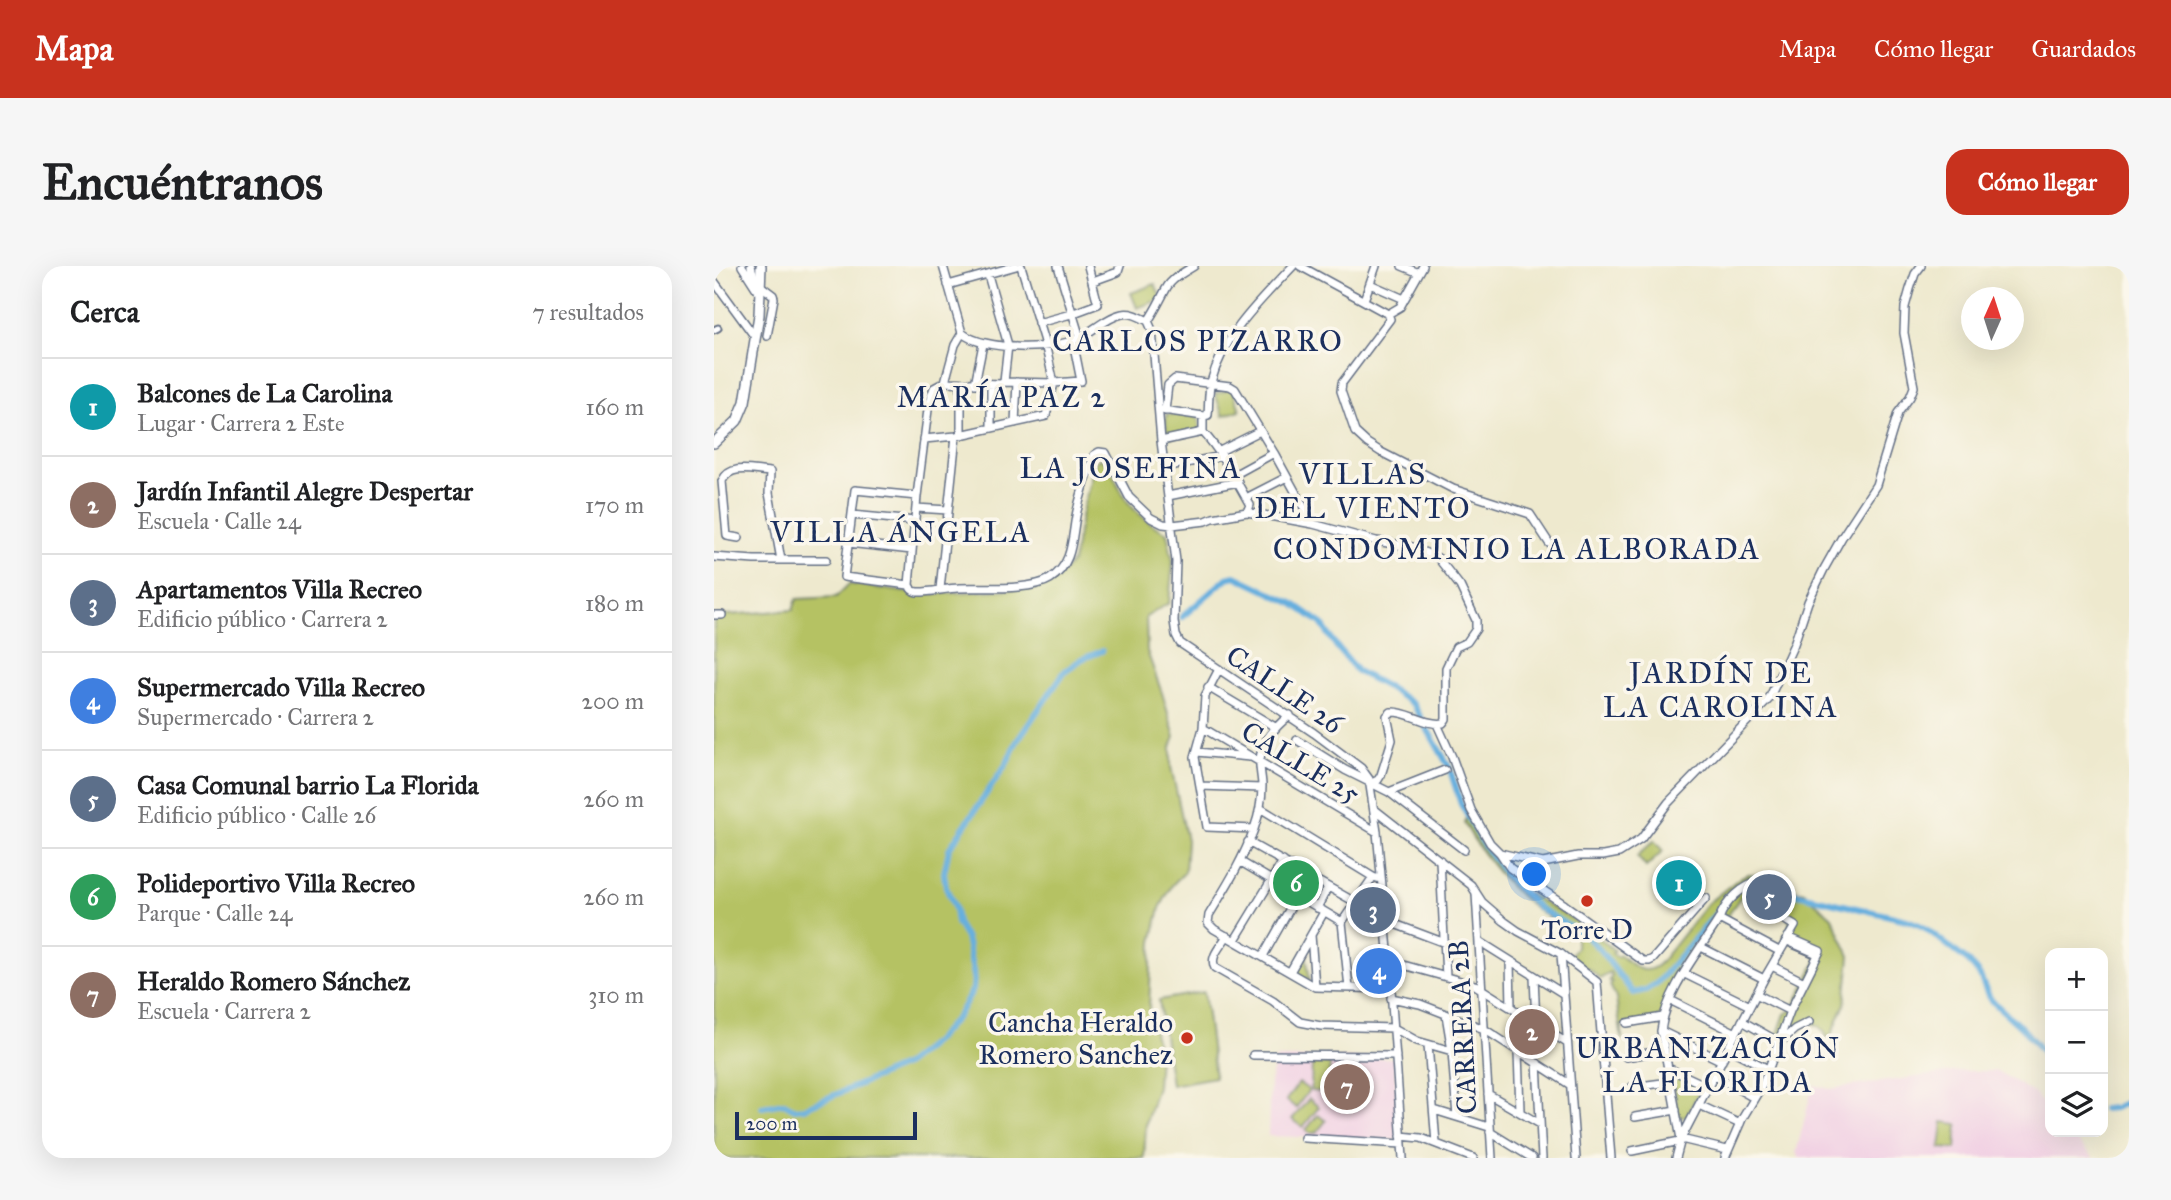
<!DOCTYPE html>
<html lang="es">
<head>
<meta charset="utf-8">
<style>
	body { margin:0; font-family:"IM FELL Great Primer",serif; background:#f6f6f6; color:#202124 }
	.controls { position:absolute; right:21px; bottom:21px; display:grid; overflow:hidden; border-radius:14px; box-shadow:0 7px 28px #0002 }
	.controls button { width:63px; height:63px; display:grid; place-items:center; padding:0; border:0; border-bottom:2px solid #e0e0e0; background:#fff; color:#202124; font:35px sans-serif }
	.compass { position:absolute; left:1247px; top:21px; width:63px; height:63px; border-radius:50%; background:#fff; box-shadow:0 7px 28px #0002; rotate:3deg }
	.scale { position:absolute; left:21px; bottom:18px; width:182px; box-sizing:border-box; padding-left:7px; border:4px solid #1b2f5e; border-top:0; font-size:19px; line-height:24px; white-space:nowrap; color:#1b2f5e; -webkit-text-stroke:5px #fbf7ec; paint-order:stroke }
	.you { position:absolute; left:821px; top:609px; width:24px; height:24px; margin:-18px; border:5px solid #fff; border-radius:50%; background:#1a73e8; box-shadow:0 0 0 10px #1a73e833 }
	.badge { display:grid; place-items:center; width:46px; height:46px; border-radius:50%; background:#c8321e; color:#fff; font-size:23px; font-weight:700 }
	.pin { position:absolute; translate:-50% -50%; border:4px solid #fff; box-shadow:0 2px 7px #0006 }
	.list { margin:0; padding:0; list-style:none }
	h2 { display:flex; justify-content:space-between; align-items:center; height:91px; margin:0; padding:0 28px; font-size:30px }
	h2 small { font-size:23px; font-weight:400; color:#757577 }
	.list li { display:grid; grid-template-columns:46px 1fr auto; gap:21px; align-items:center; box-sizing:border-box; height:98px; padding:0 28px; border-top:2px solid #e0e0e0 }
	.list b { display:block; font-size:26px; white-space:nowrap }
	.list p { margin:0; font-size:23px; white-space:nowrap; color:#757577 }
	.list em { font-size:23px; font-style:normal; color:#757577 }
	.icon { flex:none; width:38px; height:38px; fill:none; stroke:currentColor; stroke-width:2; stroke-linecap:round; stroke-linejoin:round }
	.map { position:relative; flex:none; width:1415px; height:892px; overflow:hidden; border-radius:21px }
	header { display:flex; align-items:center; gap:42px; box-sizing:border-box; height:98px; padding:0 35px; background:#c8321e; color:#fff }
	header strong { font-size:33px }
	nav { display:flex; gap:38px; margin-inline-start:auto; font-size:24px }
	.intro { display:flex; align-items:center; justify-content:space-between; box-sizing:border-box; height:168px; padding:0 42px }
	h1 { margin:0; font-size:49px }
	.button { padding:18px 32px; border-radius:21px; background:#c8321e; color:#fff; font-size:24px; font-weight:700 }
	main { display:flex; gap:42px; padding:0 42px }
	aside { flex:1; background:#fff; border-radius:21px; box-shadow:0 7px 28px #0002 }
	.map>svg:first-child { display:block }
	.built { fill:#f1d0e3 }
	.green { fill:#b5c263; stroke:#687860; stroke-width:2 }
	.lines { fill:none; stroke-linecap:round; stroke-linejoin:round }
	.canal { stroke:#66afde; stroke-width:6 }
	.pedestrian-casing { stroke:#657085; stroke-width:9 }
	.minor-casing { stroke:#657085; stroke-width:10 }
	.tertiary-casing { stroke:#657085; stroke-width:12 }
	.pedestrian { stroke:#fff; stroke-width:5 }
	.minor { stroke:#fff; stroke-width:7 }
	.tertiary { stroke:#fff; stroke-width:9 }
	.poi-dot { fill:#c8321e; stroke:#fbf7ec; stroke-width:2.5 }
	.labels { text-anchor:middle; stroke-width:7; stroke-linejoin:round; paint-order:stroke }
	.street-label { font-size:28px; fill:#1b2f5e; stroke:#fbf7ec }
	.poi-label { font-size:28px; fill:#1b2f5e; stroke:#fbf7ec }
	.neighbourhood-label { font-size:30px; letter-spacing:2px; fill:#1b2f5e; stroke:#fbf7ec }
</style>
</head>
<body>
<header>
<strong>Mapa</strong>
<nav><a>Mapa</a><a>Cómo llegar</a><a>Guardados</a></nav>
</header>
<div class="intro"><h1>Encuéntranos</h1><a class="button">Cómo llegar</a></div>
<main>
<aside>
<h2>Cerca<small>7 resultados</small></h2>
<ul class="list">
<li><span class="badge" style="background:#0f9aa8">1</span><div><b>Balcones de La Carolina</b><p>Lugar · Carrera 2 Este</p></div><em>160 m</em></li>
<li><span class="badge" style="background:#8d6e63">2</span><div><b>Jardín Infantil Alegre Despertar</b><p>Escuela · Calle 24</p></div><em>170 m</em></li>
<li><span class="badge" style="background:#5c6f8a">3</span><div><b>Apartamentos Villa Recreo</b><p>Edificio público · Carrera 2</p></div><em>180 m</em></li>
<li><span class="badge" style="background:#3f7fe0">4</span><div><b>Supermercado Villa Recreo</b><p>Supermercado · Carrera 2</p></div><em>200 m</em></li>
<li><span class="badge" style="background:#5c6f8a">5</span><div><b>Casa Comunal barrio La Florida</b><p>Edificio público · Calle 26</p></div><em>260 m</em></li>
<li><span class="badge" style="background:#2e9e5b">6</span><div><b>Polideportivo Villa Recreo</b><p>Parque · Calle 24</p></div><em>260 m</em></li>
<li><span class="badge" style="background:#8d6e63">7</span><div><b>Heraldo Romero Sánchez</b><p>Escuela · Carrera 2</p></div><em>310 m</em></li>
</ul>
</aside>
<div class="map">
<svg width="1415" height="892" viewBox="0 0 1415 892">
	<rect width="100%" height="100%" fill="#fbf7ec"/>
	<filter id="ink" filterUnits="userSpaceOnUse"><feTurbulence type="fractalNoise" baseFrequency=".0143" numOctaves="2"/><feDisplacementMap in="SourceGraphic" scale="14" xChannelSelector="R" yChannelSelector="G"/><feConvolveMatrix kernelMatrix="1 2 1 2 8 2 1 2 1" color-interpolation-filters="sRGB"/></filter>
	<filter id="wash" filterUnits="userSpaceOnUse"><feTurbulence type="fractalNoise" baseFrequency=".00686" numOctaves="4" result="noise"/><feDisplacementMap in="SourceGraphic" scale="28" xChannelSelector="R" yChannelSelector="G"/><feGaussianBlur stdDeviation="1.57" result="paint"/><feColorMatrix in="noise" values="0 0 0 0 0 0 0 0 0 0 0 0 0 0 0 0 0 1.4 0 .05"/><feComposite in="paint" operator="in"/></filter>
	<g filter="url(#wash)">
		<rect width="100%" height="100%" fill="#eee9ce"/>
		<path class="built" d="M562,792H680L685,874L554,870L556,816Z
			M1245,805H1283L1320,827L1336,846V866H1354L1380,892H1085L1082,887L1099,819L1116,823Z"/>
		<path class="green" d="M441,18L448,33L423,42L417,27Z
			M518,122L526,144L509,150L501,128Z
			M452,148L482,150L485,155L486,166L452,172Z
			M386,192C400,204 403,220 413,235C423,248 439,260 453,267L459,295L455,337L432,351L433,385L448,427L461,471L457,481V501L473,574L471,606L458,619L446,642L438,676L435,743L445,789L443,820L432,857L430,892H0V350L79,344L83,333L122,331L135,318L204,328H223L314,322L336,316L348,307L359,295L368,246L381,196Z
			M753,550L787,604L808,624L869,659L900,684L898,687L903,691L906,689C919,700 931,712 946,697L994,637L1027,611L1034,608L1041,609L1059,620L1090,626L1118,651L1136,690L1131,738L1117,770L1113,772C1110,762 1103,758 1093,755L1061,776L1071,748L1078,744L1103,694L1094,680L1070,671L1076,658L1073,648L1029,627L1012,652L1005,650L983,677L944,754L908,759V774L902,732L896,719L898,716L895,714L898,710L896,706L886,713L879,706L856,690L862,681V666C849,659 835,653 824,644C792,621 769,590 750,557Z
			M940,575L949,585L932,601L923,590Z
			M592,687L596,715L580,705Z
			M490,726L501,811L457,819L445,734Z
			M598,797L616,798L614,826L597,825Z
			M957,806L987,822L972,851H965Z
			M585,817L595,824L582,842L572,834Z
			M595,833L605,841L589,861L578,853Z
			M604,849L612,855L602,867H595L592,864Z
			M1229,856L1244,858L1242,883L1226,882Z"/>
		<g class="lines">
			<path class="canal" d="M468,351L513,312L521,310L580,338L607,357L623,381L643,405L675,422L699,438L735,501L747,538L771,581L797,616L825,642L872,670L886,684L919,727L932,724L943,717L1011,637
				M1030,621L1040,612L1083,628L1193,654L1210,661L1255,696L1266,710L1273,727L1278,735L1309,763L1328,785L1335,797
				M48,841L70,837L81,843L90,842L191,799L220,776L244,750L259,723L260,710L252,672L243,657L241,643L232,621L230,607L235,583L293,497L303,475L351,405L368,393L388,385
				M1389,843L1400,842L1415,835"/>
		</g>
	</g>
	<g filter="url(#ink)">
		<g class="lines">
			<defs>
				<path id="pedestrian" d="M0,64L4,62
					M1071,675L1101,688"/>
				<path id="minor" d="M28,0L46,28
					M37,0L42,18
					M229,0L248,67C270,85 339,85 365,72C379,65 393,51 408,48C418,46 426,51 434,55
					M344,0L366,72
					M586,0L674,48
					M688,0L705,7
					M709,0L686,41L674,48L676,53L628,117L627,125L641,166L653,177L667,186L739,223L816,248L835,277
					M274,9L294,79L290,116
					M0,15L41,71
					M379,15L404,6L406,0
					M656,18L690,33
					M234,19L302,0
					M47,20L59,29L60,32L53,70
					M650,34L662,0
					M434,55L438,64L447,175L462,295L460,355L462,369L466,377L600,467L647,502L655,513L663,566L675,695L689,892
					M434,55C441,45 446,34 452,23C457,13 470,6 480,0
					M324,57L357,48L384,38L374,0
					M248,67L241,79L231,116L220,122L215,136L203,230L195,319C197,323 198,325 203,326C214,327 233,322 245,322C268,321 317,325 336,313C362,297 357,266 364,241C368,224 374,207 380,189L385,186L392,187L415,231L437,252L449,258L458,259L492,255L499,252L533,246L599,258L662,275L698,281L724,292L746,320L762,354V363L753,376L742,381L732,402V453L729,457C712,460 694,445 677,446L673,450L678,474L667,509L664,514L656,518
					M231,116L287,118L290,116L340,117L367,115L359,75
					M261,118L269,78
					M277,118V162
					M449,144L489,150L494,149C495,138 494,126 497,116C510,68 546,35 579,0
					M451,145L454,119L461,113L516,120L521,123L560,187L599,258
					M489,150V166C509,188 521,213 536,239L533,246
					M301,157L303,116
					M247,169V118
					M210,173L242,170L332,150L340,117L332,82L307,0
					M447,175L489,166
					M506,185L546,165
					M450,201L509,190
					M520,209L560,187
					M454,230L524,216
					M532,232L573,211
					M202,242L234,244
					M138,249L201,255
					M25,272L13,270L8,215C17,197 39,205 56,206L55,227L67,294
					M134,277L198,284
					M0,291L40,294H112
					M195,319L130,311L141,224L203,230
					M226,323L242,170
					M0,349H8
					M505,403L491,430L489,462L481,491L493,561L540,563
					M494,421L561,461
					M576,449C562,460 548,475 546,493C545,502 548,511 548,520C548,535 545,549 540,563C529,594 512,621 495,649L494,657L500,663L601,721L677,723
					M723,458L738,491L757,544L776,577L786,587L829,597L864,590H889L905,587L927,573L954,537L1055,433L1080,378L1094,336L1110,303L1128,271L1162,219L1184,147L1196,131L1200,121L1190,67L1191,41L1196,23L1201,8L1207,0
					M489,462L663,566
					M583,474L631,504L675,526L750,584
					M483,486L536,491
					M486,520L548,522
					M675,526L731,504
					M546,542L659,611L666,613
					M660,543L757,619L768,636L790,655L804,665L847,688L883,716L897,892
					M534,576L641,636
					M786,587L796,602L851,639L929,695H935L939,693L992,632
					M726,594L732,711
					M527,596L628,656
					M762,628L778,892
					M603,642L614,621
					M1005,653L1065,685
					M670,654L731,677
					M597,669L601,721
					M513,670C507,680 495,691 501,702L559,735L586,756L607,760L680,762L703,775L738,785
					M521,674L569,595
					M765,675L850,728
					M987,681L1050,713
					M847,688L862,892
					M549,690L583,630
					M675,695L761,719L853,777
					M796,695L797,741
					M1058,700L1090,716
					M576,706L610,646
					M971,708L1036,740
					M820,710L822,758
					M635,722L628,656L659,611
					M1042,728L1076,745
					M677,732L706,738L770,763L855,818
					M956,734L1022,767
					M732,749L738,785L743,851
					M1028,755L1065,776
					M913,757L949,751
					M947,765L1008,795
					M1066,776L1081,763L1095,756
					M714,779L722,877
					M1014,782L1054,803
					M804,785L806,845
					M539,789L682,790
					M912,791L951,784
					M823,797L828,892
					M954,802L995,821
					M1001,810L1040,832
					M918,821L956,816
					M774,828L826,858
					M985,839L1026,858
					M720,844L775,861
					M921,851L962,844
					M776,866L818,892
					M687,870L707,872L759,892
					M590,872L688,878
					M1013,884L967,873L947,765C952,724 984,687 1005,653C1012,634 1028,620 1047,615
					M918,885L966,875
					M962,892L967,873L1050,713L1081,660L1035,633
					M1011,892L1028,853L1049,818L1076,745L1106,685L1074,671"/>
				<path id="tertiary" d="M0,177L23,155L31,136L45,49L47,0"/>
			</defs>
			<use href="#pedestrian" class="pedestrian-casing"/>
			<use href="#minor" class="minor-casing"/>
			<use href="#tertiary" class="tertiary-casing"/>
			<use href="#pedestrian" class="pedestrian"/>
			<use href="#minor" class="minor"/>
			<use href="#tertiary" class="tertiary"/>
		</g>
	</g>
	<g class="poi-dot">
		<circle cx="873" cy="635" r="7"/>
		<circle cx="473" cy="772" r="7"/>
	</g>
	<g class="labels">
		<g class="street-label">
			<text transform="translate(571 423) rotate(34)" y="10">CALLE 26</text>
			<text transform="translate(587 496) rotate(31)" y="10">CALLE 25</text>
			<text transform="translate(748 761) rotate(-93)" y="10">CARRERA 2B</text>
		</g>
		<g class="poi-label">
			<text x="873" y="673">Torre D</text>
			<text x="459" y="766" text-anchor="end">Cancha Heraldo<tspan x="459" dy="32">Romero Sanchez</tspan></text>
		</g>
		<g class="neighbourhood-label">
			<text x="484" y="85">CARLOS PIZARRO</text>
			<text x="288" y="141">MARÍA PAZ 2</text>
			<text x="417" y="212">LA JOSEFINA</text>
			<text x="649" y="218">VILLAS<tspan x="649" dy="34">DEL VIENTO</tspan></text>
			<text x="187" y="276">VILLA ÁNGELA</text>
			<text x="803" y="293">CONDOMINIO LA ALBORADA</text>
			<text x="1007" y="417">JARDÍN DE<tspan x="1007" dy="34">LA CAROLINA</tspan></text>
			<text x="994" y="792">URBANIZACIÓN<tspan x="994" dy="34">LA FLORIDA</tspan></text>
		</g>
	</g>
</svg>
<div class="controls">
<button>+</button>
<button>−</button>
<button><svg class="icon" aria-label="layers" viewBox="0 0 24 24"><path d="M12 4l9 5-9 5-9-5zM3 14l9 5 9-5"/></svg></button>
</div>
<svg class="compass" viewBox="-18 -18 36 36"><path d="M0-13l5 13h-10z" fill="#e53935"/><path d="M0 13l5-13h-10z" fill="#757577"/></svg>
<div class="scale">200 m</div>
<div class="you"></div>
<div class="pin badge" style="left:965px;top:617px;background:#0f9aa8">1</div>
<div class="pin badge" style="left:818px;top:766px;background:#8d6e63">2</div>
<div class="pin badge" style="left:659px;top:644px;background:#5c6f8a">3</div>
<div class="pin badge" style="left:665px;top:705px;background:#3f7fe0">4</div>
<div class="pin badge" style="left:1055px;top:631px;background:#5c6f8a">5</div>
<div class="pin badge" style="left:582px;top:617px;background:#2e9e5b">6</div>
<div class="pin badge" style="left:633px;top:821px;background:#8d6e63">7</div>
</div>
</main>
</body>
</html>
